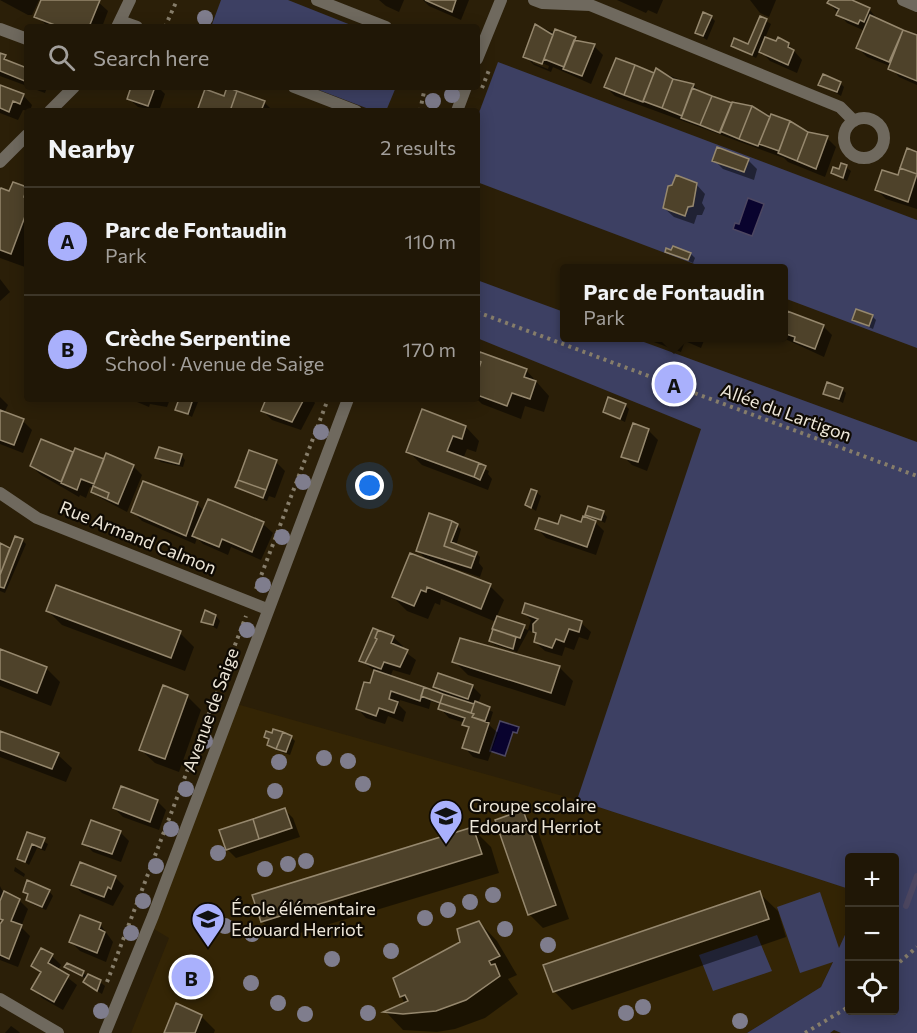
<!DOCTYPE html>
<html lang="en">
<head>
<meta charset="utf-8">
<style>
	body { margin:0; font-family:Commissioner,sans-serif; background:#2d2414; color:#f1f3f6 }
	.controls { position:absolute; right:18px; bottom:18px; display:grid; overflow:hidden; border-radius:6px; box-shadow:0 3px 15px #0003 }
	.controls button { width:54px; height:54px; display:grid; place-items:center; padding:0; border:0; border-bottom:2px solid #3d3628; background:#201706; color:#f1f3f6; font:30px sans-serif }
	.you { position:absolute; left:370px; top:486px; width:21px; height:21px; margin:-15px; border:4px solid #fff; border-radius:50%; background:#1a73e8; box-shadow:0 0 0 9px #1a73e833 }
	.badge { display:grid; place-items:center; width:39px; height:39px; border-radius:50%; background:#a9b0fc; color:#111; font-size:20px; font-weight:700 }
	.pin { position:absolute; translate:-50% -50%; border:3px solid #fff; box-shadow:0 2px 6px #0006 }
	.popup { position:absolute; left:560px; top:264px; width:228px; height:78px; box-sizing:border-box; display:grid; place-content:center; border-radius:6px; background:#201706; filter:drop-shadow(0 2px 4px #0005); font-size:20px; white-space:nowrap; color:#a29f9b }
	.popup b { font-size:22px; color:#f1f3f6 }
	.popup::after { content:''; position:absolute; left:50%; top:100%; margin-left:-12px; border:12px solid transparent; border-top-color:#201706 }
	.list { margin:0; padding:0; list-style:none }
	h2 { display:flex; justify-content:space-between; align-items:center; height:78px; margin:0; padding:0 24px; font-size:26px }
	h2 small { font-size:20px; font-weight:400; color:#a29f9b }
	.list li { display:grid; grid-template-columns:39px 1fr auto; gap:18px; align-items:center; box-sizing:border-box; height:108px; padding:0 24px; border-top:2px solid #3d3628 }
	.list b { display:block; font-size:22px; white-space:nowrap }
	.list p { margin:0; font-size:20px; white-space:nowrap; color:#a29f9b }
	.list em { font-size:20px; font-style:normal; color:#a29f9b }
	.icon { flex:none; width:33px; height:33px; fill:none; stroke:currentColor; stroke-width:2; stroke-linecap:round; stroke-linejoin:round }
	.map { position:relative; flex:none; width:917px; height:1033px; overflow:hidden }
	.search { position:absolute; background:#201706; box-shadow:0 3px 15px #0003; left:24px; top:24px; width:456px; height:66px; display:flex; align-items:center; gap:15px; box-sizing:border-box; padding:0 21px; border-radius:6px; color:#a29f9b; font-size:22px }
	.panel { position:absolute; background:#201706; box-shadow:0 3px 15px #0003; left:24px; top:108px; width:456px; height:294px; border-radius:6px }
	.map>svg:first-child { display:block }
	.built { fill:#342505 }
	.green { fill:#3d4063 }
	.water { fill:#09032e; stroke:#4d4761; stroke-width:1.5 }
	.shadow { fill:#0007; fill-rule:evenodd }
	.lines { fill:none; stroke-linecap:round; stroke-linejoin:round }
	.stream { stroke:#4d4761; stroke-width:6 }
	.building { fill:#4e422a; stroke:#96886e; stroke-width:1.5 }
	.path { stroke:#867d6a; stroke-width:4; stroke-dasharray:3 4.5; stroke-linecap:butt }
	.minor { stroke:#6f695e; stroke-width:12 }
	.tertiary { stroke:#6f695e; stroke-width:12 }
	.tree { fill:#7f7d8d }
	.labels { text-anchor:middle; stroke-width:4.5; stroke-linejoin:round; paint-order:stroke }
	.street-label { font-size:18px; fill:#ede6d8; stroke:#0f0a03 }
	.poi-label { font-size:18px; fill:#ede6d8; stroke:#0f0a03; text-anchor:start }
</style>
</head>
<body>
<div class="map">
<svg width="917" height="1033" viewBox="0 0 917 1033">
	<rect width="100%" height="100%" fill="#2b1f08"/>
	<path class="built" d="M233,703L577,800L849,889V926L821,987L747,1033H131L169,938L149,926Z"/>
	<path class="green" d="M221,0H288L356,27H211Z
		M498,62L917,220V348L784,298L783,268H705L477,182V118Z
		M311,87H396L386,111H374Z
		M477,280L564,312V338H633L917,442V1033H841L834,1030L830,1033H747L821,987L833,962L800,973L777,907L820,892L839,948L849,926L850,1010H894V858H850L849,889L577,800L701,429L477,338Z
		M757,935L772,971L713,991L699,955Z"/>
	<path class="water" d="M748,198L764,204L752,236L733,229L735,223L739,224Z
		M500,721L519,727L517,733L513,732L505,756L490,751Z"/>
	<path class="shadow" d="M0,0H39L32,15H28Z
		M43,0H96L108,11L102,27H49L36,16Z
		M379,0H404L399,12L386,6Z
		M423,0H469L461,20L429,6Z
		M617,0H663L657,14L648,10L646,13Z
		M750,0H776L769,17L760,13Z
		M831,0H848L869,9L878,20L917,36V85L899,77L890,66L867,57L858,48L865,31L847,23L829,3Z
		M711,17L715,21L707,40L696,33Z
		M761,18L771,24L765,38L788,44L802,60L797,73L770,61L760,50L756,58L732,46H749Z
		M536,26L594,46L603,55L591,84L553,67L551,72L534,65L525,56ZM533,59L549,66L548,69L533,63Z
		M0,55L13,64L27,70V86L0,76Z
		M617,60L655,75L656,70L693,85L702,93L739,107L734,101L827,138L836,147L825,177L788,162L784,158L615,96L606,87Z
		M840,83L844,87L841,96L820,84Z
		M0,86L23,95L32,105L30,111L23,110L18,120L0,113Z
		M29,87H47L45,93Z
		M132,87H158L165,94L159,111L138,107L128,98Z
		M225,97L264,102L273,111H199Z
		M917,153V209L886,199L877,190L899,177Z
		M714,160H748L757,169L754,180L723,169Z
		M846,167L851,171L847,181L832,173Z
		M696,184L705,194L702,203L705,208L702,215H697L694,224L674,217L664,208Z
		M26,188L27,261L25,267L0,258V194Z
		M673,248L691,254L695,258L693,263L666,251L672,252Z
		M0,279L10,292L0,301Z
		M783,311L823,326L832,335L824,357L783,338Z
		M872,316L876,320L873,329L853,320Z
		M643,338H705L701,348L685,341L681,352Z
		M477,362L526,370L549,396L544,412L525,406L521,419L482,404L477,399Z
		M842,389L846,393L843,403L825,393Z
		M0,397L8,405L4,413L23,421L32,430L23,453L0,444Z
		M130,399H170L167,407L150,404L149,407Z
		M180,399H195L198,402L192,417L177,409Z
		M267,399H312L315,403L301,430L272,420L263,411Z
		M625,405L629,409L625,422L604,412Z
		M634,425L649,431L658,440L647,471L632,465L623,456Z
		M466,427L479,441L476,452L467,449L463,459L489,471L488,474L492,479L488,490L422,465L408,451Z
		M42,441L74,454L133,466L142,475L127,512L97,496L93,492L94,488L90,487L86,498L80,495L79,497L41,475L31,466Z
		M181,455L185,460L183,467L161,462L157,458Z
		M276,462L285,471L275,498L269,496L267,501L237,487Z
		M144,483L197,504L204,511L208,501L263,524L273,533L261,560L231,547L228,555L203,544L197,538L195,544L142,521L133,512Z
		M536,492L541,496L536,511L527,505Z
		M603,512L607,517L605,523L587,514Z
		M595,522L604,531L596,555L546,538L537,528Z
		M457,525L461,529L456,546L476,553L480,557L479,563L483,568L480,577L444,565L443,568L490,586L504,600L496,618L528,630L531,620L524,613L581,623L591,632L588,640L579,637L574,650L565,647L562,656L545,651L535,642L537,635L529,630L517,652L495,645L490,641L496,622L441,599L440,605L435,603L428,619L407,611L393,597L429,562L417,550Z
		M22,540L26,544L5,593L0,591V545L11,549Z
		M48,611L180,633L194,647L185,671L62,625Z
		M216,616L220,621L217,629L203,621Z
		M393,637L403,646L401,649L416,660L410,675L393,670L390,677L443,695L435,687L472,686L481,695L478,704L493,712L489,725L498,733L488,761L473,757L464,747L470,730L465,723L449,718L440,708L441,705L431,701L429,709L400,700L399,705L406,712L403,722L388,716L385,724L366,718L357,708L375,671L361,661Z
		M0,650L46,668L60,682L51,706L0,686Z
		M454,661L559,667L573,681L565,706L468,675Z
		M187,696L201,710L179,772L155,763L141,750Z
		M0,733L58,755L72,768L66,782L0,757Z
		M266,736L291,737L295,741L290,755L273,749Z
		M157,801L166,810L159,830L123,817L114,808Z
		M284,809L293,818L300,837L236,858L227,849Z
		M522,812L536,826L569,919L543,928L529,914Z
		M473,829L491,847L499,873L280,939L262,921Z
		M120,832L129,841L121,862L93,852L84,843Z
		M28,833L48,844L45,851L37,848L29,865L19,858Z
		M15,867L25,874L24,877L14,871Z
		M115,877L124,886L113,906L82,893L73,884Z
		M0,886L3,892L19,900L28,909L21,927L30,936L18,967L0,960V926L4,923L0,919Z
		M24,891H49L53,896L46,910L32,904Z
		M759,893L778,911L786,937L572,1010L554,991Z
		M479,922L497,941L517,975L508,979L518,994L485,1018L455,1029L437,1032L403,1030L386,1012L405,1004L401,996L462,943Z
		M100,924L113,942L106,962L80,951L71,942Z
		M52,956L61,965L58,970L77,985L63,1010L42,998L33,988L41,974L33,966Z
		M67,965L100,982L105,986L102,994L89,986L85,982L87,979L70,971Z
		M201,1016L215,1030L214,1033H165Z
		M11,1026L18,1031L20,1033H5Z"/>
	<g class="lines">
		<path class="stream" d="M906,906L917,876"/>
	</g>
	<path class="building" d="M41,0H100L89,27H60L34,17Z
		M425,0H456L452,12Z
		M829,0H852L870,8L864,22L860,20L858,24L836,15L839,9L827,3Z
		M703,12L712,16L703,36L695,33Z
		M870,15L903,30L889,62L856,48Z
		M760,16L767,19L752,55L731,46L734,38L748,44Z
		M535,24L553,35L542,64L523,57Z
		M555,29L576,37L564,67L544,59Z
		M903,30L917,35V81L888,69Z
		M765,37L776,41L778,37L789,43L788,47L794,50L788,65L759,52Z
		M574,40L595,44L582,76L563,69Z
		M0,53L6,55L4,59L27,68V82L0,71Z
		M616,58L635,65L624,95L604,87Z
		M635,65L654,73L643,102L624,95Z
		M656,68L673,79L662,108L643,101Z
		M823,74L841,82L837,92L818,85Z
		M673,79L694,84L682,116L662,108Z
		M0,85L24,94L20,104L13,101L9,112L0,108Z
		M131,87H155L148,106L127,99Z
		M227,87L237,91L230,111H197L205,89L224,96Z
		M692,88L712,96L700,125L681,118Z
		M237,91L265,101L261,111H230Z
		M712,96L732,103L720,133L700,125Z
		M732,102L752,106L739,139L720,131Z
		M752,106L770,117L758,146L739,139Z
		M771,114L790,121L779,151L759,144Z
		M790,121L808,132L797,161L778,153Z
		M808,132L828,136L816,169L797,161Z
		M717,147L749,159L744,172L712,161Z
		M907,148L917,152V174L900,168Z
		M841,163L847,165L843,178L831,173L833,167L839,169Z
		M900,168L917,174L908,202L875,190L882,170L898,175Z
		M676,175L697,183L693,206L688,207L685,216L663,208L668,186L672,185Z
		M13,182L27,187L24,197L27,198V211L11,254L0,250V190L1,188L9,191Z
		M673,246L691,253L688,260L665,252L666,248L671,250Z
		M856,309L873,315L869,326L852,320Z
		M787,311L824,325L815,349L794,341L795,337L783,333Z
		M480,352L527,369L524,377L536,381L530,399L512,393L507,406L477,395V374L481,362L477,360Z
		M827,382L843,388L839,399L823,394Z
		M608,397L626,404L620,419L603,412Z
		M179,399H193L188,414L175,410Z
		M266,399H304L292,422L261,411Z
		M422,409L466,426L462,439L453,436L447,451L479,463L474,477L406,452Z
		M0,410L24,419L14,445L0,440Z
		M633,423L649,429L638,462L621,457Z
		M41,439L73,452L61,482L30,466Z
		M159,447L182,454L179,464L155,458Z
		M75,448L104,459L94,484L81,479L77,490L61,483Z
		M249,450L277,460L266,490L238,480Z
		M106,453L134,465L118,504L107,499L109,493L93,486Z
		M479,463L486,466L480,480L474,477Z
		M238,480L266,490L263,498L235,487Z
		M143,481L198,502L186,536L131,512Z
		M93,486L109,493L107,499L91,492Z
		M531,489L537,491L531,508L525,505Z
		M208,499L264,522L252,552L222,539L219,547L192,536Z
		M588,506L604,511L601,520L585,515Z
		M429,513L452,521L444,546L475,557L471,568L416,551Z
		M561,515L581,522L583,516L596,521L587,547L535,529L539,518L558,524Z
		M452,521L458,524L451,542L477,552L475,557L444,546Z
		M15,536L23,539L4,588L0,587V575Z
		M0,543L10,548L0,575Z
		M410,553L491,584L481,609L427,587L426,592L421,590L414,606L392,597Z
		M56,585L181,631L171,658L46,611Z
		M525,603L582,621L579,632L569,629L564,642L556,639L552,648L534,642L536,633L533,632V624L538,619L522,613Z
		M205,610L216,615L213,625L201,622Z
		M497,616L525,625L520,638L492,629Z
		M373,628L378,630L375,638L377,639L365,663L359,661Z
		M493,629L516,637L513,649L489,641Z
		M378,630L394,636L391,643L408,650L400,667L384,662L381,669L365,663L377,639L375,638Z
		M460,638L560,666L551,693L452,662Z
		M0,649L47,667L37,693L0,679Z
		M374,670L424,687L420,701L391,691L389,699L398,702L394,713L379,708L376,716L356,709L364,682L370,683Z
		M438,673L473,685L468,699L433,687Z
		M163,685L188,695L165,759L139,750Z
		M424,687L443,694L440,703L421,696Z
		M443,694L474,704L471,713L440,703Z
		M475,701L490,707L485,721L472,717L474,714L471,713Z
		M440,703L474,714L472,717L489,723L479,753L462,748L469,727L462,725L465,718L438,709Z
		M273,729L283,732L276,749L267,745L269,739L264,737L266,731L272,733Z
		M0,731L59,753L52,769L0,750Z
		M283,732L292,736L286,752L276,749Z
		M121,786L158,800L150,822L113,808Z
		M285,808L292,828L259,839L253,819Z
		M523,810L556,905L528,915L495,820Z
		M253,819L259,839L226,850L219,830Z
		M91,820L121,831L112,854L82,844Z
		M473,827L482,854L261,922L252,895Z
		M27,832L45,838L41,848L32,844L25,862L17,859Z
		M80,862L116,876L111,889L108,887L104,897L71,885Z
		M27,880L50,890L42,907L26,900L28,894L23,892Z
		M4,891L20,899L11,921L22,925L9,959L0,955V924L3,920L0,919V901Z
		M760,891L769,919L553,992L543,965Z
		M80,915L101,923L99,929L105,932L97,953L69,942Z
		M479,921L500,956L489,961L491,965L495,964L500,976L466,1000L436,1011L403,1014L383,1012L408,1001L405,995L400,997L393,978L460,942L457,929Z
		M41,948L53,954L48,963L69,975L54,1002L31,989L41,972L31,966Z
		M67,963L84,971L82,976L64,967Z
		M88,974L101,980L97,991L83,982Z
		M176,1003L202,1015L195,1033H164Z"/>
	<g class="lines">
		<path class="path" d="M165,27L177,0
			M482,88L489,70
			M420,111L425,87
			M477,312L917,476
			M256,589L328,399
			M894,967L917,947
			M107,982L246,616
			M805,1033L850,1006"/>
		<path class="minor" d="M317,0L386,27
			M534,0L542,3L590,5L840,107L854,121
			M903,0L917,6
			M120,21L137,27
			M117,27L130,0
			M0,29L27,39
			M294,87L356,111
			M50,111L74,87
			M844 138a20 20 0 1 1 40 0a20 20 0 1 1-40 0Z
			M0,162L27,135
			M0,493L37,518L267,609
			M0,999L58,1033"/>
		<path class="tertiary" d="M477,59L501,0
			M457,111L466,87
			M105,1033L153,916L348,399"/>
	</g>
	<g class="tree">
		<circle cx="205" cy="18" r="8"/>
		<circle cx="452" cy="95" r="8"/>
		<circle cx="433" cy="101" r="8"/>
		<circle cx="321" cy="432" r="8"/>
		<circle cx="303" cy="482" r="8"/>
		<circle cx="282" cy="537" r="8"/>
		<circle cx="263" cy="585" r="8"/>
		<circle cx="247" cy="630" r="8"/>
		<circle cx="205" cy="741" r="8"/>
		<circle cx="324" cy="758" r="8"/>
		<circle cx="348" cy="761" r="8"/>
		<circle cx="279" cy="762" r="8"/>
		<circle cx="363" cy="784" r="8"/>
		<circle cx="186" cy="789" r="8"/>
		<circle cx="275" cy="791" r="8"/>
		<circle cx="171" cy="829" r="8"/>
		<circle cx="218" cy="853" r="8"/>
		<circle cx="306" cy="861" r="8"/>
		<circle cx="288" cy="864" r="8"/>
		<circle cx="156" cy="866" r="8"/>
		<circle cx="265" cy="869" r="8"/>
		<circle cx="493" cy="895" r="8"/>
		<circle cx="143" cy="901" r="8"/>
		<circle cx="470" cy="902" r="8"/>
		<circle cx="448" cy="910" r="8"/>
		<circle cx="425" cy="918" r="8"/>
		<circle cx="225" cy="926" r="8"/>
		<circle cx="505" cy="929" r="8"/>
		<circle cx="131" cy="933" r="8"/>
		<circle cx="252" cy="934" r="8"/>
		<circle cx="548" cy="945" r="8"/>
		<circle cx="391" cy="951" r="8"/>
		<circle cx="332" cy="959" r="8"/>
		<circle cx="251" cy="983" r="8"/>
		<circle cx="278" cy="1003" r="8"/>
		<circle cx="643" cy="1007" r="8"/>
		<circle cx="101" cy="1011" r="8"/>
		<circle cx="368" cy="1013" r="8"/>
		<circle cx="626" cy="1013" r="8"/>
		<circle cx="305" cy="1014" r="8"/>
		<circle cx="740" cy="1021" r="8"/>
	</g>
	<defs>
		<symbol id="school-pin" viewBox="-11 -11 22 30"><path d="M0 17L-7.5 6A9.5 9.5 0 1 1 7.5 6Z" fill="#a9b0fc" stroke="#0f0a03"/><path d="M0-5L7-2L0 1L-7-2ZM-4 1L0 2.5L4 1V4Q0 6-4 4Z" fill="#111"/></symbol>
	</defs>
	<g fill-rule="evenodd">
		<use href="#school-pin" x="427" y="797" width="38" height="52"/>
		<use href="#school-pin" x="189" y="900" width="38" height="52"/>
	</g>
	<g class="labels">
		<g class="street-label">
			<text transform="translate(786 413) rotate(20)" y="6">Allée du Lartigon</text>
			<text transform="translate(138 538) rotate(22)" y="6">Rue Armand Calmon</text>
			<text transform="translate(211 710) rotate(-70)" y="6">Avenue de Saige</text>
		</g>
		<g class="poi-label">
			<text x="469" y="812">Groupe scolaire<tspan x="469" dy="21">Edouard Herriot</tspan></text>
			<text x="231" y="915">École élémentaire<tspan x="231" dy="21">Edouard Herriot</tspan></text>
		</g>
	</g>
</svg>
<div class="controls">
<button>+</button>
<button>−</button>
<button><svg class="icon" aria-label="locate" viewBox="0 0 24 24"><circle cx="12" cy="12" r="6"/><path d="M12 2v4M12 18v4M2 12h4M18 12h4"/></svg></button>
</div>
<div class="you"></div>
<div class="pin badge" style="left:674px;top:384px">A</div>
<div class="popup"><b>Parc de Fontaudin</b>Park</div>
<div class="pin badge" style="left:191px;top:977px">B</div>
<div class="search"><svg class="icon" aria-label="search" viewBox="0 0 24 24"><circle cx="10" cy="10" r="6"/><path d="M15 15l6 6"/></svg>Search here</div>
<section class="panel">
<h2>Nearby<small>2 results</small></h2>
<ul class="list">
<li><span class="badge">A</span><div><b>Parc de Fontaudin</b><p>Park</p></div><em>110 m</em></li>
<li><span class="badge">B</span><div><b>Crèche Serpentine</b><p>School · Avenue de Saige</p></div><em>170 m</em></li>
</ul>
</section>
</div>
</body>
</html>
